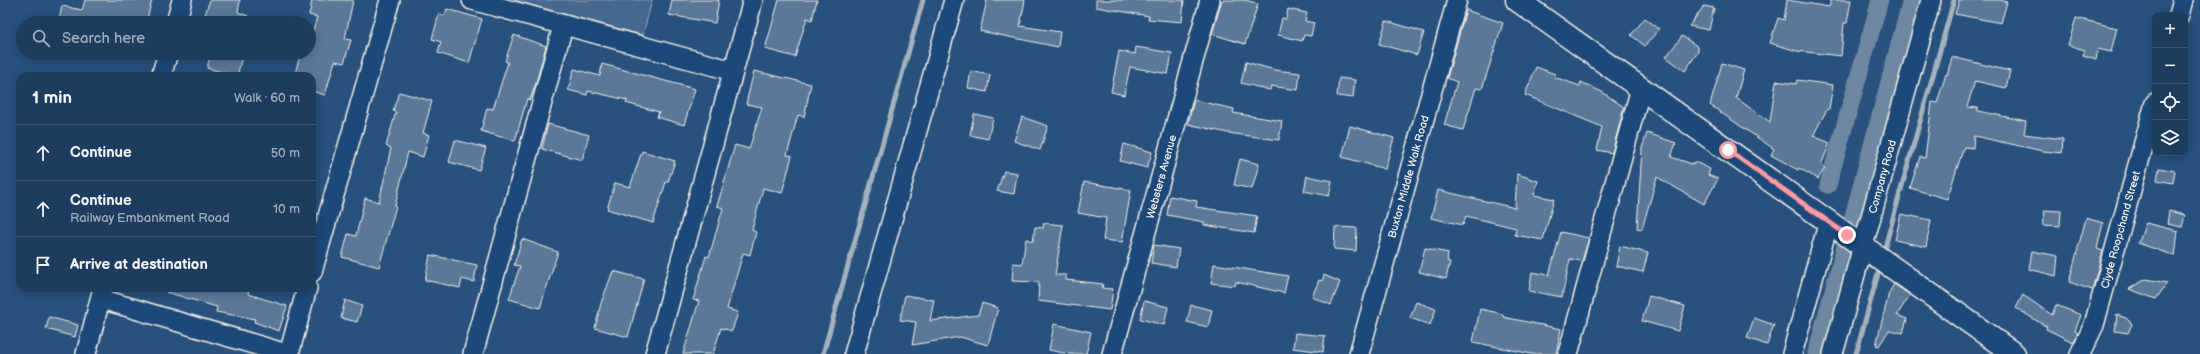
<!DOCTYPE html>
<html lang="en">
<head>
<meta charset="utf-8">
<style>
	body { margin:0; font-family:"Balsamiq Sans",sans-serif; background:#2b4867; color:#f1f3f6 }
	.controls { position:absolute; right:12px; top:12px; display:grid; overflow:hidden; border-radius:8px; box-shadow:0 2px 10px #0003 }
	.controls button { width:36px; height:36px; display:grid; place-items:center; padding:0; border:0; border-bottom:1px solid #3c5673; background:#1e3d5e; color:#f1f3f6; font:20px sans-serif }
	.stop { position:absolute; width:12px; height:12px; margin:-9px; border:3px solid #ff9aa2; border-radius:50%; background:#fff }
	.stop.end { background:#ff9aa2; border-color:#fff; box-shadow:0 1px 4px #0008 }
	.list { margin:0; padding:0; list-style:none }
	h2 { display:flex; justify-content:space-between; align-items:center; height:52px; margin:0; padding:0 16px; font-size:17px }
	h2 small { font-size:13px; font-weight:400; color:#a1aebc }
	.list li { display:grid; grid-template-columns:26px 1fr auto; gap:12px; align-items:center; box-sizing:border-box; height:56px; padding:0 16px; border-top:1px solid #3c5673 }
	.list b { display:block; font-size:15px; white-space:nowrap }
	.list p { margin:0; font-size:13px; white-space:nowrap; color:#a1aebc }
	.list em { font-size:13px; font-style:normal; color:#a1aebc }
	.icon { flex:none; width:22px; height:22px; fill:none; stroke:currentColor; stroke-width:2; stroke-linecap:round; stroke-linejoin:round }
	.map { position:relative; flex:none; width:2200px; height:354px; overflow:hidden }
	.search { position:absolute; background:#1e3d5e; box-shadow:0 2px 10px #0003; left:16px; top:16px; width:300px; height:44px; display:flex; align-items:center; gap:10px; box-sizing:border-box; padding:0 14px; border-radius:22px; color:#a1aebc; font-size:15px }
	.panel { position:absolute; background:#1e3d5e; box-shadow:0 2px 10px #0003; left:16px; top:72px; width:300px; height:220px; border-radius:12px }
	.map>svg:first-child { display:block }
	.green { fill:#45688e; stroke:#9cacbb }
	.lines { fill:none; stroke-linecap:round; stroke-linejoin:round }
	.stream { stroke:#a4b2be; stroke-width:5 }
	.canal { stroke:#6e88a2; stroke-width:17 }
	.building { fill:#5b7899; stroke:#f4f1e8 }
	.minor-casing { stroke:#f4f1e8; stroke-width:22 }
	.secondary-casing { stroke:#f4f1e8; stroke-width:25 }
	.minor { stroke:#1f4a7a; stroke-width:19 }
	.secondary { stroke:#1f4a7a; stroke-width:22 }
	.route { stroke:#ff9aa2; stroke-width:5 }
	.labels { text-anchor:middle; stroke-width:3; stroke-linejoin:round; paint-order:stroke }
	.street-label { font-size:11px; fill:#f4f1e8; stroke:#1f4a7a }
</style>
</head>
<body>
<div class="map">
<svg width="2200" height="354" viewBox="0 0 2200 354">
	<rect width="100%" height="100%" fill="#28517e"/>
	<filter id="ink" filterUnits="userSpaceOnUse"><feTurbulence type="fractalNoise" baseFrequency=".025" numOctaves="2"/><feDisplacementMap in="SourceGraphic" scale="8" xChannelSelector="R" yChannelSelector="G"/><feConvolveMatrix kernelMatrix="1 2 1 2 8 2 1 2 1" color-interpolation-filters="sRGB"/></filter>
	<g filter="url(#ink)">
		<path class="green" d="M513,0H652L643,35Z"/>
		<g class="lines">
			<path class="stream" d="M1883,254L1954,0
				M823,354L923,0
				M1856,354L1880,266"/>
			<path class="canal" d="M1828,185L1880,0
				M1816,354L1911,0"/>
		</g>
		<path class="building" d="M85,0H152L146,23H78L59,19L62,6L82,10Z
			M210,0H240L238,12L264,23H202Z
			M312,0H353L345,39L351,40L344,63L335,61L325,95L312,91V76H294L301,53H309V44L317,17L309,15Z
			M672,0H719L715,23L669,15Z
			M779,0H817L812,20L807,18L795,57L765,49Z
			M987,0H1025L1020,26L1060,32L1058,47L980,31Z
			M1096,0H1184L1182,22L1148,19L1149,16L1096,7Z
			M1222,0H1246L1258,4L1245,44L1212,34Z
			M1787,0L1829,7L1831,0H1851L1847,23H1844L1841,56L1797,51L1770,43L1778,18L1784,20Z
			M1959,0H2000L2007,2L2001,23L1955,14Z
			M1704,6L1714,8L1709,30L1689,26Z
			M447,9L482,19L469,63L438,53L441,42L432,39L439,14L445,15Z
			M1288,9L1307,13L1305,21L1314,23L1311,36L1304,35L1302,41L1278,35L1282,18L1286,19Z
			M1466,10L1503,23L1482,89L1476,88L1463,130L1444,125L1457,82L1447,78Z
			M1645,18L1659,29L1645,46L1631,35Z
			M2076,18L2117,28L2111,52L2098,49L2096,60L2083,56L2085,50L2068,45Z
			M1386,21L1424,32L1417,55L1379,44Z
			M514,35L546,46L536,83L530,100L527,99L515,141L481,131L487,108L493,109L508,62L505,61Z
			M1682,36L1698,47V52L1685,71L1666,57Z
			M1136,47L1172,53L1168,74L1130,67L1124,95L1111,92L1119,51L1135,54Z
			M211,53H243L237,76L207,68Z
			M1952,57L2010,71L2006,88L1975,81L1967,107L1978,108V111L2026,121L2024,134L2063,139L2062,153L2043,151L1974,136L1973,148L1964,147L1947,199L1910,188L1920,157L1925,158L1932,102L1937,103L1946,74L1947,75Z
			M1246,62L1275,70L1300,73L1298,90L1271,86L1270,90L1241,83Z
			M1722,63L1744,70L1736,98L1770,122L1776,81L1796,84L1797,80L1833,85L1829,109H1827L1813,136L1830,143L1821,165L1825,168L1818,179L1799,168L1798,170L1771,155L1774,149L1710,105Z
			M602,64L695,89L684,125L657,117L659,112L626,103L627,100L588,91L587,95L568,90L574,69L600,76Z
			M1536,67L1555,74L1554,77L1580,86L1581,82L1602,92L1624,107L1612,153L1597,150L1602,127L1525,95Z
			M754,71L811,84L804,117L798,115L787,155L792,156L782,193L763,188L752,230L756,232L750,255L743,253L727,309L738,312L732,331L721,328L713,354H683L699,301L693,300L706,256L709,257L723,208L717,206L735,145L749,149L762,107L746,104Z
			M971,71L990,75L987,92L968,88Z
			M1339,78L1355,80L1353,98L1337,96Z
			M399,92L432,101L423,133L429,135L423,157L408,152L395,206H396L379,267L342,257L348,234L356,236L365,198L379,202L391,148L386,146L396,112L393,111Z
			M1194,100L1234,109L1233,113L1282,121L1279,140L1228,133L1188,124Z
			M974,114L993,118L988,139L970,135Z
			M1022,117L1048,126L1040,150L1014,141Z
			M548,124L589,135L582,160L542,149Z
			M1350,126L1394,138L1385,169L1342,157Z
			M1647,133L1676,143L1671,157L1692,164L1695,162L1710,169L1708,175L1718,179L1704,204L1657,177L1642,229L1637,228L1642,148Z
			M455,140L486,148L479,170L449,162Z
			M1124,144L1152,152L1147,168L1120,161Z
			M642,151L675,161L668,182H666L653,223L607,209L615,183L630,187Z
			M1240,159L1259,164L1252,189L1234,185Z
			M2159,168L2175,171L2173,183L2157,180Z
			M1004,171L1017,173L1014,194L997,191Z
			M1517,174L1538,181L1534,195L1554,199L1543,240L1515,235L1516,228L1466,216L1463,225L1431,218L1438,190L1515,208Z
			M1307,176L1332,181L1329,196L1304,191Z
			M1084,182L1131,190L1122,242L1103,240L1106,218L1078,213Z
			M1170,196L1197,201L1196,207L1257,216L1254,233L1204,225V222L1167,215Z
			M2045,210L2061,211L2060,226L2043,225Z
			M2169,211L2185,215L2182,227L2167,224Z
			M1901,214L1931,220L1926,247L1895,240Z
			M2086,218L2103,223L2097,249L2103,251L2092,290L2069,282Z
			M1044,223L1063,225L1055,275H1066V280L1103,284L1102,288L1113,289L1110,310L1038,301L1039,282L1012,281L1013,263L1022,264L1026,239L1033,241L1035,227L1043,228Z
			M2146,223L2178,231L2175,256L2138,243Z
			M1335,227L1357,228L1356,251L1334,249Z
			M1561,232L1589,238L1582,261L1570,259L1562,297L1529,291L1532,272L1549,275Z
			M522,239L558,252L540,308L509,299L520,266L514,265Z
			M1154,245L1179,249L1176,267L1151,263Z
			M1620,246L1648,253L1643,272L1616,266Z
			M1425,248L1448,253L1447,261L1450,262L1446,279L1419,272Z
			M2032,251L2058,256L2056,276L2029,269Z
			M430,255L477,265L474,282L462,279L460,288L425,280Z
			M1214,264L1288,276L1284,293L1236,282L1235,286L1211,283Z
			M613,271L644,279L628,337L595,328L601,303Z
			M1324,275L1340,282L1331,305L1312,297L1319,280L1322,281Z
			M2146,279L2167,283L2156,299L2129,289Z
			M1894,284L1910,295L1897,315L1907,319L1903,333L1889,330L1879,346L1876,345L1889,293Z
			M166,288H249L248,294L287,306L279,331L254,322L255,319L216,312L217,307L166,292Z
			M905,295L934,300L930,321L978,315L982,303L998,308L988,345L960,337L912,345L916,322L900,320Z
			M2023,295L2052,315L2056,305L2081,315L2075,331L2078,333L2073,342L2046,329L2047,327L2016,308Z
			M1649,296L1685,306L1678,331L1642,321Z
			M345,300L362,306L357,322L341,318Z
			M1144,301L1168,307L1164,325L1140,319Z
			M1416,302L1436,309L1430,325L1410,318Z
			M1191,305L1212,310L1208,327L1187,322Z
			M1480,309L1503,314V317L1561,329L1556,354H1532L1473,342Z
			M2117,315L2126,318L2132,324L2128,333L2115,331Z
			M49,317L78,325L75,337L46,329Z
			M1754,318L1774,325L1767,345L1747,338Z
			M1054,324L1091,332L1086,354H1069L1049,350Z
			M1295,333L1325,336L1323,352L1293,348Z"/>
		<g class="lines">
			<defs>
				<g id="minor">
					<path d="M472,0L733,71"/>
					<path d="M2179,15L2183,0"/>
					<path d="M176,23L182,0"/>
					<path d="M161,76L168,53"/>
					<path d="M312,272L390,0"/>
					<path d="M101,299L287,354"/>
					<path d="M86,354L103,288"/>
					<path d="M289,354L307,288"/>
					<path d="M473,354L563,26"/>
					<path d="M655,354L753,0"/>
					<path d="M854,354L954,0"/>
					<path id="s1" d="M1112,354L1210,0"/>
					<path id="s2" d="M1359,354L1457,0"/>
					<path d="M1568,354L1641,88"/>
					<path d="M1792,354L1829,221"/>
					<path id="s3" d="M1833,354L1931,0"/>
					<path id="s4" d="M2080,354L2094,325L2155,103"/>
				</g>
				<path id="secondary" d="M1517,0L2014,354"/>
			</defs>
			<use href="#minor" class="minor-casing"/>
			<use href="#secondary" class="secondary-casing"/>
			<use href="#minor" class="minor"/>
			<use href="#secondary" class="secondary"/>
		</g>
	</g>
	<g class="lines" filter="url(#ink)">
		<path class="route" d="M1728,150L1847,235"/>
	</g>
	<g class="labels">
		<g class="street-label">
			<text dy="4" stroke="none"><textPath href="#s1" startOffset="184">Websters Avenue</textPath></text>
			<text dy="4" stroke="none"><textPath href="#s2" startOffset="184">Buxton Middle Walk Road</textPath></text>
			<text dy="4" stroke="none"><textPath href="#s3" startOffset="184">Company Road</textPath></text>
			<text dy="4" stroke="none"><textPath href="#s4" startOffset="131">Clyde Roopchand Street</textPath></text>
		</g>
	</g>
</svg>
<div class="controls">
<button>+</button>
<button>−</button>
<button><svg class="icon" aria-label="locate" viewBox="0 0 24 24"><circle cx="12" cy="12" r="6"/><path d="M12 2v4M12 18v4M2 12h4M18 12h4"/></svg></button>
<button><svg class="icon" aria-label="layers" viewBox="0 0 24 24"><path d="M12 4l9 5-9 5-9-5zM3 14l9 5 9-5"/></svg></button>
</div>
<div class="stop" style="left:1728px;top:150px"></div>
<div class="stop end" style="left:1847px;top:235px"></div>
<div class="search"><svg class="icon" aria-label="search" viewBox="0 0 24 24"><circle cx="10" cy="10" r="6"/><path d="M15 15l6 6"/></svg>Search here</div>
<section class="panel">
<h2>1 min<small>Walk · 60 m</small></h2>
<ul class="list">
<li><svg class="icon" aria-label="ahead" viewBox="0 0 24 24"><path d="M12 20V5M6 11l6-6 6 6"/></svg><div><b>Continue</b></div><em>50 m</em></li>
<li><svg class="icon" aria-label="ahead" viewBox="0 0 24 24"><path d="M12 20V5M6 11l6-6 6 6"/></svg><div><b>Continue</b><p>Railway Embankment Road</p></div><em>10 m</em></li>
<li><svg class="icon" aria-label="arrive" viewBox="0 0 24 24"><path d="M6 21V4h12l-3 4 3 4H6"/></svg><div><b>Arrive at destination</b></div></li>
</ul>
</section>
</div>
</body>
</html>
